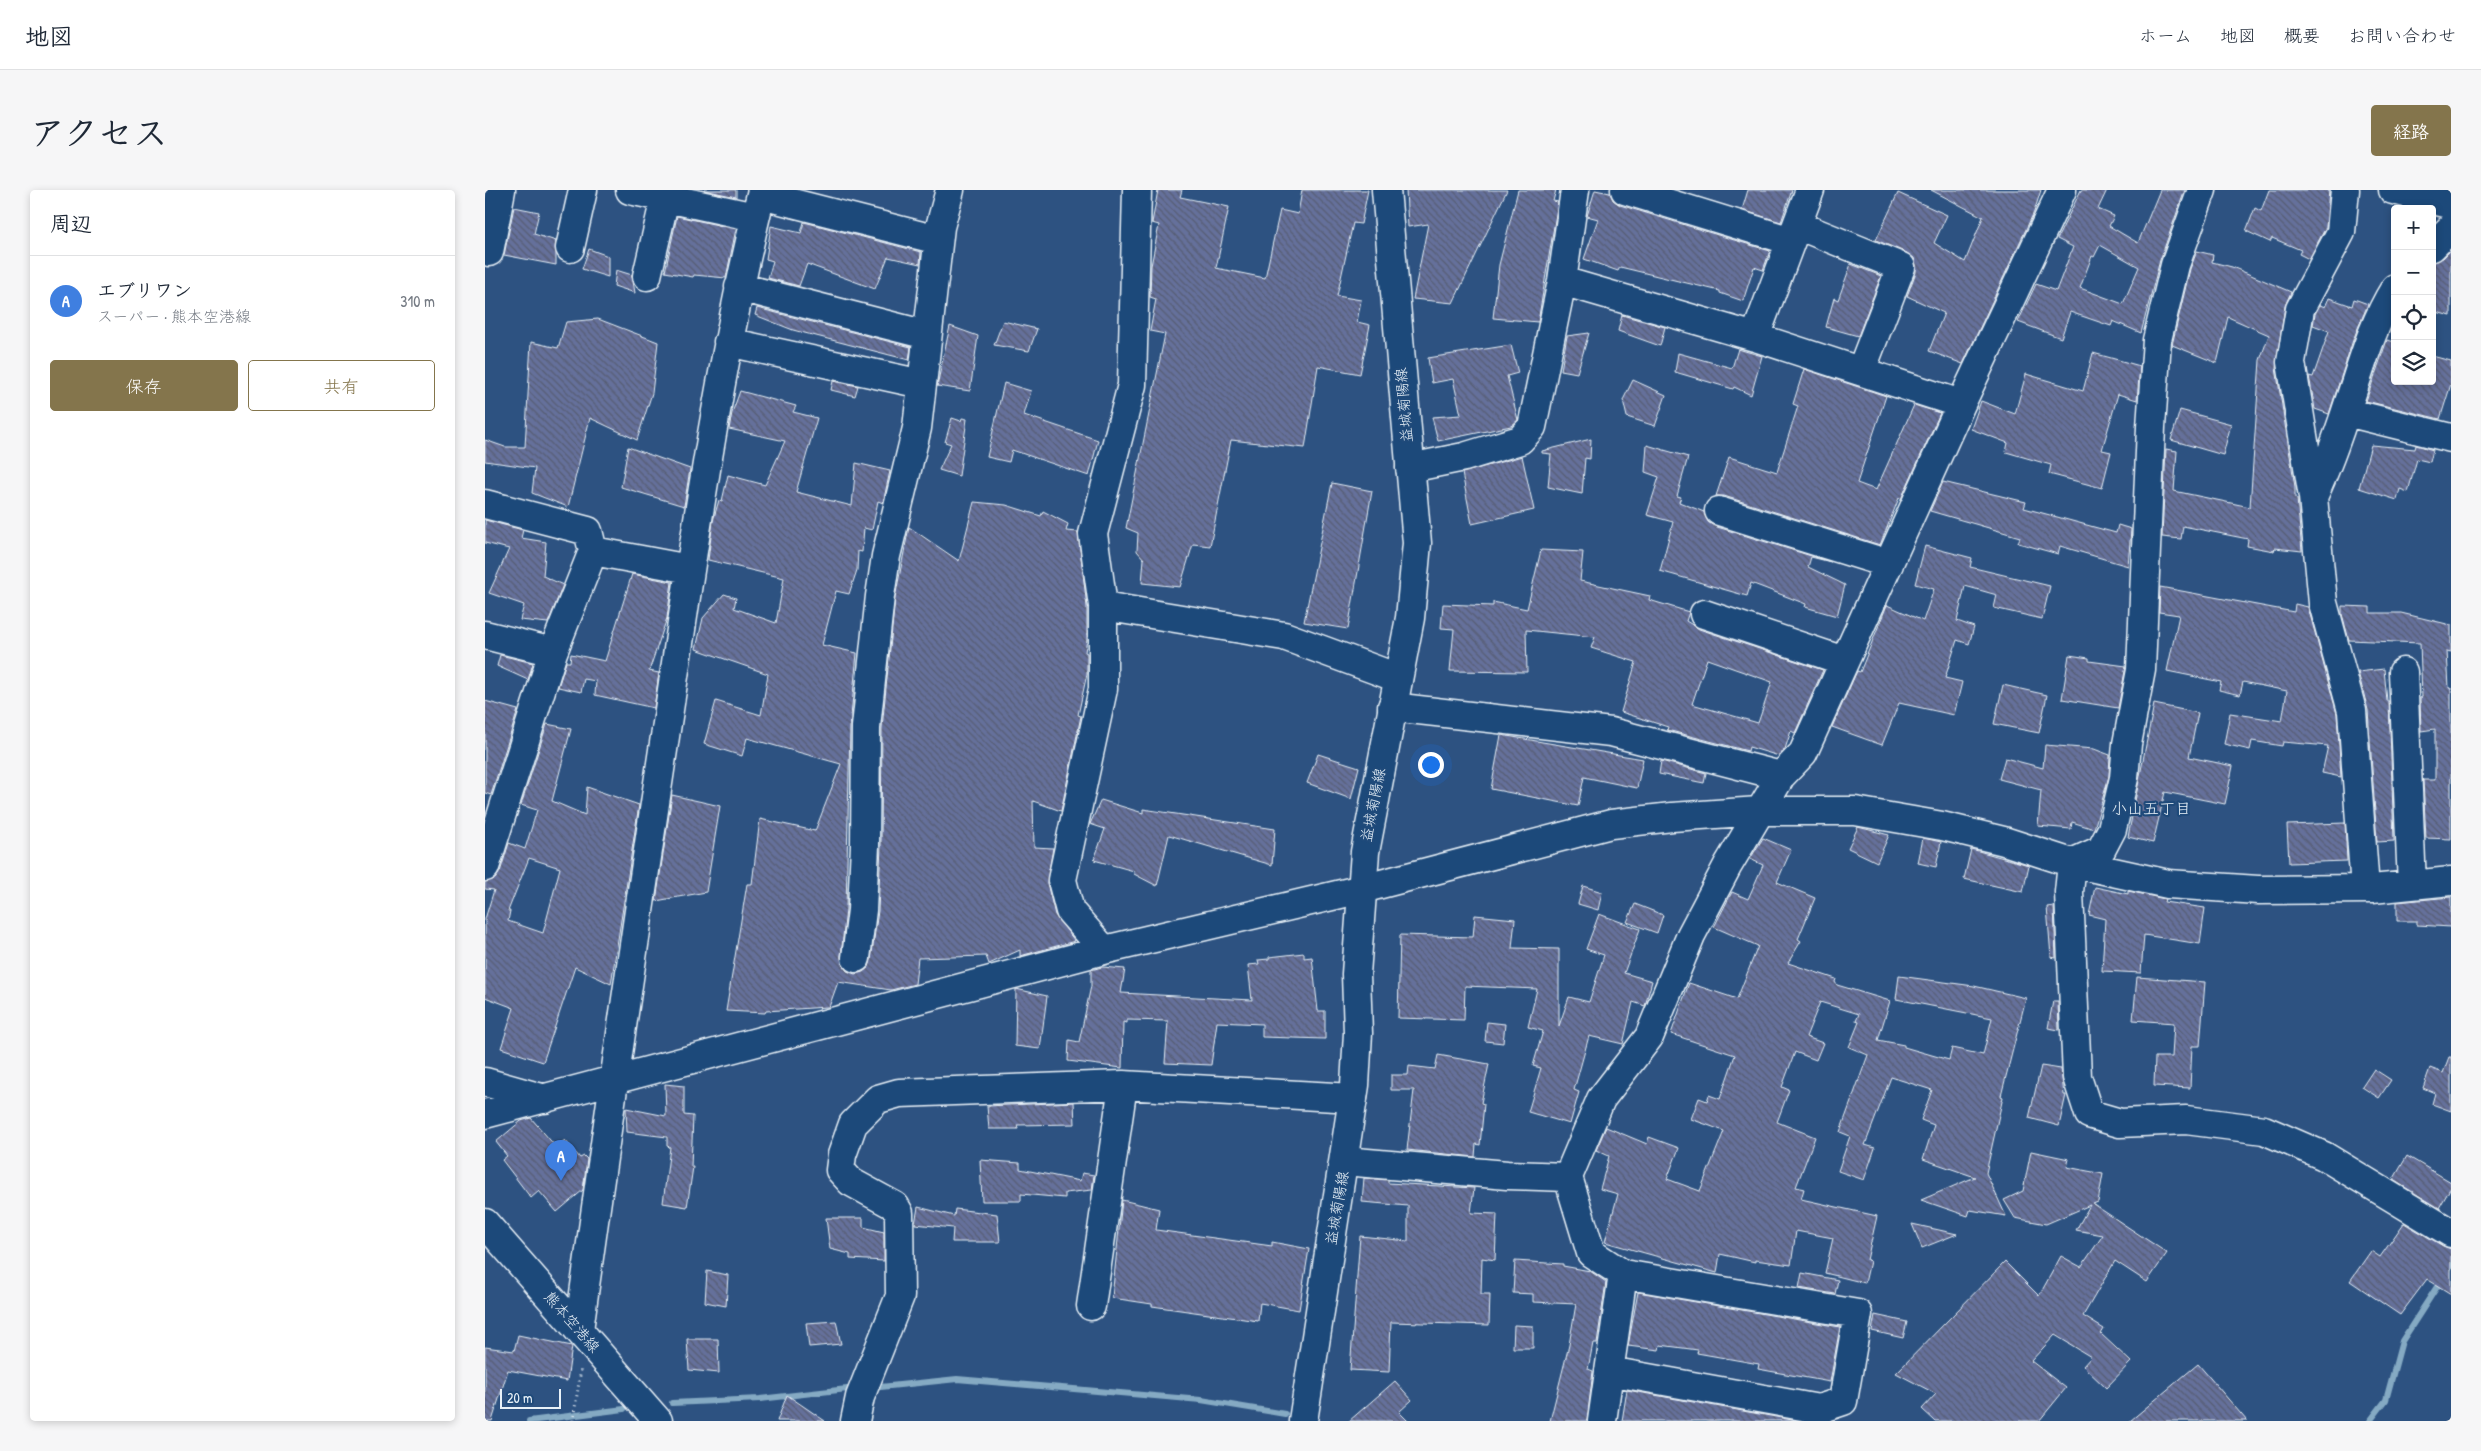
<!DOCTYPE html>
<html lang="ja">
<head>
<meta charset="utf-8">
<style>
	body { margin:0; font-family:"Patrick Hand","Klee One",sans-serif; background:#f6f6f7; color:#1f2937 }
	.controls { position:absolute; right:15px; top:15px; display:grid; overflow:hidden; border-radius:5px; box-shadow:0 2px 8px #0003 }
	.controls button { width:45px; height:45px; display:grid; place-items:center; padding:0; border:0; border-bottom:1px solid #e0e1e3; background:#fff; color:#1f2937; font:25px sans-serif }
	.scale { position:absolute; left:15px; bottom:12px; width:61px; box-sizing:border-box; padding-left:5px; border:2px solid #e8f1f8; border-top:0; font-size:14px; line-height:18px; white-space:nowrap; color:#e8f1f8; -webkit-text-stroke:4px #1f4a7a; paint-order:stroke }
	.you { position:absolute; left:945px; top:574px; width:18px; height:18px; margin:-12px; border:4px solid #fff; border-radius:50%; background:#1a73e8; box-shadow:0 0 0 8px #1a73e833 }
	.badge { display:grid; place-items:center; width:32px; height:32px; border-radius:50%; background:#84754c; color:#fff; font-size:16px; font-weight:700 }
	.pin { position:absolute; translate:-50% -41px; filter:drop-shadow(0 1px 2px #0008) }
	.pin::after { content:''; position:absolute; top:26px; width:18px; height:15px; background:inherit; clip-path:polygon(0 0,100% 0,50% 100%) }
	.list { margin:0; padding:0; list-style:none }
	h2 { display:flex; justify-content:space-between; align-items:center; height:65px; margin:0; padding:0 20px; font-size:21px }
	h2 small { font-size:16px; font-weight:400; color:#747a83 }
	.list li { display:grid; grid-template-columns:32px 1fr auto; gap:15px; align-items:center; box-sizing:border-box; height:90px; padding:0 20px; border-top:1px solid #e0e1e3 }
	.list b { display:block; font-size:19px; white-space:nowrap }
	.list p { margin:0; font-size:16px; white-space:nowrap; color:#747a83 }
	.list em { font-size:16px; font-style:normal; color:#747a83 }
	.actions { display:flex; gap:10px; padding:15px 20px }
	.actions a { flex:1; padding:11px 0; border:1px solid #84754c; border-radius:5px; text-align:center; font-size:18px; color:#84754c }
	.actions .main { background:#84754c; color:#fff }
	.icon { flex:none; width:28px; height:28px; fill:none; stroke:currentColor; stroke-width:2; stroke-linecap:round; stroke-linejoin:round }
	.map { position:relative; flex:none; width:1966px; height:1231px; overflow:hidden; border-radius:5px }
	header { display:flex; align-items:center; gap:30px; box-sizing:border-box; height:70px; padding:0 25px; background:#fff; border-bottom:1px solid #e0e1e3 }
	header strong { font-size:24px }
	nav { display:flex; gap:28px; margin-inline-start:auto; font-size:18px }
	.intro { display:flex; align-items:center; justify-content:space-between; box-sizing:border-box; height:120px; padding:0 30px }
	h1 { margin:0; font-size:35px }
	.button { padding:12px 22px; border-radius:5px; background:#84754c; color:#fff; font-size:18px; font-weight:700 }
	main { display:flex; gap:30px; padding:0 30px }
	aside { flex:1; background:#fff; border-radius:5px; box-shadow:0 2px 8px #0003 }
	.map>svg:first-child { display:block }
	.lines { fill:none; stroke-linecap:round; stroke-linejoin:round }
	.stream { stroke:#85aac3; stroke-width:6 }
	.building { fill:url(#building-back-hatch); stroke:#e8f1f8; fill-rule:evenodd }
	.minor-casing { stroke:#e8f1f8; stroke-width:31 }
	.major-casing { stroke:#e8f1f8; stroke-width:31 }
	.path { stroke:#e8f1f8; stroke-width:3; stroke-dasharray:1 4; stroke-linecap:butt }
	.minor { stroke:#1f4a7a; stroke-width:28 }
	.major { stroke:#1f4a7a; stroke-width:28 }
	.labels { text-anchor:middle; stroke-width:4.5; stroke-linejoin:round; paint-order:stroke }
	.street-label { font-size:15px; fill:#e8f1f8; stroke:#1f4a7a }
	.neighbourhood-label { font-size:16px; fill:#e8f1f8; stroke:#1f4a7a }
</style>
</head>
<body>
<header>
<strong>地図</strong>
<nav><a>ホーム</a><a>地図</a><a>概要</a><a>お問い合わせ</a></nav>
</header>
<div class="intro"><h1>アクセス</h1><a class="button">経路</a></div>
<main>
<aside>
<h2>周辺<small></small></h2>
<ul class="list">
<li><span class="badge" style="background:#3f7fe0">A</span><div><b>エブリワン</b><p>スーパー · 熊本空港線</p></div><em>310 m</em></li>
</ul>
<div class="actions"><a class="main">保存</a><a>共有</a></div>
</aside>
<div class="map">
<svg width="1966" height="1231" viewBox="0 0 1966 1231">
	<defs>
		<pattern id="building-back-hatch" width="6" height="6" patternUnits="userSpaceOnUse" patternTransform="scale(1.25)"><rect width="6" height="6" fill="#65709b"/><path d="M-1 5l2 2M0 0l6 6M5-1l2 2" fill="none" stroke="#565c72"/></pattern>
	</defs>
	<rect width="100%" height="100%" fill="#2d5281"/>
	<filter id="ink" filterUnits="userSpaceOnUse"><feTurbulence type="fractalNoise" baseFrequency=".02" numOctaves="2"/><feDisplacementMap in="SourceGraphic" scale="10" xChannelSelector="R" yChannelSelector="G"/><feConvolveMatrix kernelMatrix="1 2 1 2 8 2 1 2 1" color-interpolation-filters="sRGB"/></filter>
	<g filter="url(#ink)">
		<g class="lines">
			<path class="stream" d="M386,1198L472,1189L716,1210L800,1224
				M187,1213L275,1209L371,1198
				M44,1231L139,1219
				M1885,1231L1901,1210L1917,1151L1966,1075"/>
		</g>
		<path class="building" d="M219,0H251V7Z
			M673,0H697L695,7L744,17L731,78L780,88L795,20L813,24L817,0H883L876,34L868,33L852,106L876,110L872,132L885,135L875,184L833,176L820,258L746,250L725,356L708,354L695,397L657,393L659,369L652,361L653,343L641,338L680,144L665,141L671,109L665,107L666,76L674,35L667,33Z
			M921,0H1022L968,113L928,109L943,34L923,37Z
			M1033,0H1071L1068,11L1073,12L1053,132L1008,128L1014,75Z
			M1110,0L1125,3L1128,10L1135,15L1285,61L1278,80L1269,77L1258,111L1235,103V101L1135,77L1133,81L1099,69L1113,29L1102,26Z
			M1263,0H1307L1296,32L1257,20Z
			M1446,0H1556L1549,22L1478,174L1444,161L1459,123L1422,106L1431,82V75L1429,68L1422,63L1391,50L1413,3L1462,25L1449,53L1480,72L1498,27Z
			M1596,0H1622L1613,19L1629,26L1624,36L1653,53L1675,0H1700L1675,70L1656,143L1628,131L1626,136L1585,122L1576,148L1533,132L1551,94L1571,101L1588,57L1572,49ZM1615,55L1654,77L1638,114L1595,98L1607,66L1609,67Z
			M1784,0H1844L1841,37L1824,69L1814,64L1816,60L1787,48L1785,52L1761,41L1770,18L1776,21Z
			M29,17L54,22L49,44L71,51V75L19,65Z
			M192,26L251,39L241,88L209,85L208,87L180,82Z
			M319,32L436,62L435,74L403,67L390,99L322,74L314,96L283,88L288,71L281,69L286,36L316,43Z
			M104,59L123,66V87L97,79Z
			M1966,60V126L1947,121V72L1958,68Z
			M1712,61L1728,65L1727,72L1747,77L1806,102L1800,116L1791,178L1810,297V308L1812,309L1817,361L1790,358L1789,361L1762,356L1763,349L1698,336L1696,349L1677,347L1681,259L1692,261L1689,301L1765,317L1775,170L1784,145L1743,127L1732,173L1687,155L1705,79Z
			M1366,74L1396,86L1373,146L1341,137L1349,108L1353,110Z
			M131,80L147,85L150,103L129,96Z
			M1844,108L1867,116L1869,109L1883,114L1868,150L1844,224L1830,219L1824,186L1828,187L1844,141L1828,135L1830,124L1835,115L1840,117Z
			M272,118L426,157L424,170L308,140L270,125Z
			M1137,125L1180,137L1175,156L1133,141Z
			M113,129L173,152L167,203L152,250L105,228L83,317L47,303L50,278L0,271V250L20,257H40L46,152L73,158L81,132Z
			M518,131L552,139L544,161L509,155Z
			M465,136L493,146L485,201L452,196Z
			M1104,143L1092,183L1076,180L1082,146Z
			M1902,150L1910,152V191H1947V166L1966,171V194L1955,229L1881,211Z
			M1026,155L1033,183L1022,186L1033,230L1026,236L953,251L947,227L976,225L968,189L947,193L943,168Z
			M1253,159L1277,166L1266,205L1249,197L1248,199L1190,182L1193,163L1247,178Z
			M1608,163L1655,176L1652,210L1633,204L1617,260L1626,262L1617,298L1564,284L1566,275L1521,262L1523,253L1486,239L1496,211L1530,224L1541,184L1598,201Z
			M1319,179L1401,206L1372,293L1391,300L1429,215L1455,223L1416,309L1414,308L1395,355L1239,306H1231L1244,267L1292,282L1313,216L1308,214Z
			M1148,190L1181,205L1170,236L1142,227L1138,210Z
			M348,191L373,196L370,206L346,200Z
			M519,193L546,201L539,225L613,250L604,286L527,260L524,272L502,267Z
			M255,201L311,216L308,222L332,228L311,302L367,316L371,273L405,281L398,313L393,311L387,340L379,338L377,362L373,361L372,380L364,404L351,401L337,455L372,463L365,537L361,719L356,766L357,774L362,781L370,784L378,782L384,777L386,770L393,721L396,656L397,538L410,408L424,337L474,371L489,312L521,315L556,326L558,321L583,334L581,341L593,342L602,417V449L600,462L602,463V484L593,525L596,526L576,621L548,611L549,657L568,658L562,693L570,725L590,751L535,766V760L504,774L501,766L433,768L430,794L406,800L353,792L344,817H342L281,821L280,823L241,821L262,694H267L275,629L330,641L356,574L262,548L257,566L219,554L231,511L276,525L283,484L211,459L218,428L239,404L251,408L249,418L291,433L299,388L223,370L228,331L234,310L237,311L243,285L280,295L300,251L244,239L247,223Z
			M1695,220L1746,234L1738,265L1686,250Z
			M467,228L476,231L477,228L482,229L474,286L454,280L466,254L460,252Z
			M1106,249L1105,269L1100,268L1097,304L1063,297L1066,264L1057,263V261Z
			M1162,255L1203,267L1192,306L1196,307L1194,312L1219,322L1223,332L1229,336L1346,372L1326,367L1323,377L1360,395L1352,426L1320,417L1321,414L1266,393L1262,406L1175,381L1188,332L1162,325L1174,287L1160,282Z
			M1886,255L1930,259L1931,255L1948,260L1945,272L1932,269L1923,302L1915,299L1912,310L1874,298Z
			M143,257L205,279L199,316L136,297Z
			M1037,266L1049,320L987,334L977,283Z
			M1458,292L1541,312L1539,318L1631,343L1633,335L1646,339L1643,376L1575,356L1573,364L1533,353L1535,347L1445,321Z
			M847,293L887,301L863,439L819,432Z
			M0,330L38,340L36,348L61,352L58,386L78,395L63,433L35,430L39,415L4,403L24,359L0,353Z
			M1440,356L1487,368L1485,377L1565,396L1557,429L1509,418L1512,405L1480,396L1472,431L1489,437L1484,454L1472,450L1460,488L1477,492L1469,525L1414,513L1397,555L1347,537L1372,481L1375,482L1402,415L1438,431L1449,399L1430,394Z
			M1056,360L1098,362L1095,391L1165,406L1164,410L1204,422L1201,431L1214,439L1338,480L1310,543L1306,541L1300,559L1294,566L1264,557L1263,561L1182,540L1183,537L1136,522L1151,472L1106,458L1110,447L1041,440L1042,482L965,481L969,439L956,438L958,414L1008,416V412L1042,419ZM1222,469L1287,492L1273,533L1207,514Z
			M147,384L187,392L182,428L164,481L174,483L169,518L110,505L111,491L99,489L96,502L73,497L81,472H85L86,464L120,471Z
			M1675,397L1809,422L1810,414L1823,417L1852,524L1856,587L1837,583L1843,556L1798,552L1797,556L1767,551L1765,560L1739,554L1745,523L1797,531L1802,501L1758,492L1755,505L1734,500L1736,492L1682,481L1694,425L1674,422Z
			M1857,416L1885,417V423H1916L1966,435V462L1962,461L1964,498H1966V649L1941,648L1938,590H1950V539L1936,541L1935,508L1937,507L1935,453L1864,450L1857,424Z
			M15,465L48,473L43,490L12,476Z
			M1584,465L1604,468V471L1641,476L1633,518L1577,509Z
			M1899,479L1902,511H1904L1909,651L1892,652L1883,520L1873,482Z
			M1518,495L1562,505L1554,543L1509,534Z
			M0,511L33,520L6,605L0,603Z
			M1669,514L1713,523L1704,567L1748,576L1740,614L1680,602L1668,653L1643,647Z
			M62,534L86,539L67,611L100,625L102,597L154,615L126,794L90,777L58,872L16,858L29,818L0,807V729L9,700L0,699V692L10,689L15,682L24,653L40,659L52,620L36,615ZM44,668L75,678L58,743L23,731L25,721H23Z
			M1016,545L1158,569L1152,598L1099,587L1093,616L1006,599Z
			M1560,555L1609,559L1625,565L1624,586L1609,639L1587,632L1586,639L1553,636L1556,600L1514,589L1520,568L1558,578Z
			M833,564L874,577L866,609L822,593Z
			M1176,571L1221,583L1219,593L1174,584Z
			M187,605L235,616L221,702L171,711Z
			M616,610L658,623V619L790,639L787,675L684,645L672,696L649,684V681L609,670L620,639L605,634Z
			M1860,633L1862,671L1804,673L1802,635Z
			M1373,637L1404,645L1392,672L1363,658Z
			M1278,648L1306,660L1292,692L1330,708L1313,749L1316,751L1303,773L1351,789L1350,792L1352,795L1405,811L1393,850L1419,855V857L1464,870L1467,858L1498,865L1507,828L1411,809L1414,786L1489,796L1541,808L1516,906L1518,907L1501,983L1521,1026L1485,1020L1483,1026L1436,1010L1490,987L1438,969L1449,935L1436,930L1447,900L1406,887L1380,955L1390,958L1379,990L1353,981L1365,946L1355,942L1383,865L1364,857L1374,832L1371,831L1374,824L1335,812L1321,847L1338,853L1331,870L1310,862L1297,897L1304,900L1292,932L1330,947L1311,997L1319,999L1316,1009L1392,1026L1382,1070L1385,1071L1380,1093L1340,1083L1348,1048L1311,1041L1306,1075L1270,1070V1072L1235,1064L1232,1083L1120,1052L1133,1004L1115,999L1124,966L1111,960L1121,937L1162,954L1164,947L1194,958L1182,989L1215,1001L1239,941L1206,929L1214,908L1222,911L1224,905L1235,909L1250,865L1186,844L1204,793L1252,809L1273,756L1229,737L1247,702L1263,709L1278,675L1265,669Z
			M1438,648L1456,652L1451,677L1433,673Z
			M1486,659L1544,675L1538,702L1479,689Z
			M1098,696L1117,702L1113,720L1093,714Z
			M1610,697L1643,704V701L1680,709L1679,712L1720,718L1715,754L1659,745L1656,783L1617,781L1620,729L1604,725Z
			M1966,707V737L1932,735V731H1912V712Z
			M1150,714L1178,725L1172,743L1142,732Z
			M1569,716L1571,768L1566,767L1562,717Z
			M1114,724L1155,739L1139,783L1167,791L1160,816L1148,812L1138,854L1104,846L1089,900L1094,902L1085,934L1043,922L1056,878L1048,876L1058,841L1043,837L1052,799L980,796L979,830L913,828L915,745L988,747L990,725L1030,729L1027,758L1074,759V836L1084,807L1104,812L1119,765L1101,759Z
			M819,763V768L827,767L833,821H840V849L777,847V834L732,832L726,875L680,873L683,831L642,830V833L638,832L637,878L583,871L584,850L594,852L606,796V780L617,777L640,779L636,803L767,810L763,775L774,774L773,770L784,769V767Z
			M1652,787L1720,792L1715,856H1707L1705,898L1669,896L1670,867H1687L1689,833L1648,830Z
			M531,799L562,806L555,859L530,856Z
			M1568,811H1573L1574,840L1563,838Z
			M1002,832L1020,834L1018,853L1000,851Z
			M953,865L1004,874L996,913L999,914L995,955L991,954L990,967L922,960L929,900H906V885H923L924,876L950,879Z
			M1964,867H1966V921L1947,914L1950,903L1938,898L1945,878L1958,883Z
			M1556,876L1576,879L1579,905H1581L1574,936L1544,928Z
			M1889,879L1906,890L1894,908L1877,897Z
			M180,894L199,896V925L208,926L206,977H208L202,1017L178,1013L185,957L182,956V947L142,942L141,918L181,926Z
			M589,912L590,934L532,935L533,939H504L502,916Z
			M46,928L71,957L80,950L95,968L99,966L102,969L98,1000L72,1022L54,1001L46,1008L17,970L22,966L11,952L36,931Z
			M1546,961L1584,969L1582,977L1618,984L1613,1012L1608,1014L1682,1063L1662,1092L1630,1071L1598,1126L1619,1139L1616,1144L1646,1172L1621,1198L1598,1176L1606,1167L1570,1145L1546,1171L1581,1198L1554,1231H1450L1437,1219L1451,1204L1411,1183L1520,1072L1554,1106L1576,1066L1596,1077L1618,1045L1591,1040L1605,1015L1561,1034L1530,1028L1519,1010L1538,1001Z
			M1922,966L1966,992V997L1954,1018L1908,990Z
			M495,970L535,973V979L595,991L597,983L609,985L607,1000L580,1003V1008L536,1004V1011H497Z
			M879,988L903,990V993L989,998L986,1023L1012,1024L1010,1070L997,1068L996,1104H1005L1004,1135L906,1132L904,1182L865,1180L875,1046L923,1051V1016L877,1012Z
			M637,1010L674,1019L671,1040L787,1056V1052L824,1059L814,1120L775,1113L773,1131L667,1116V1114L627,1108Z
			M433,1017L469,1026L470,1019L512,1024L515,1052H467L468,1038L430,1034Z
			M341,1028H378V1037L399,1042V1071L365,1069V1064L345,1059Z
			M1919,1033L1958,1056L1966,1059V1104L1942,1089L1915,1125L1865,1091L1886,1061L1895,1067Z
			M1427,1034L1472,1044L1437,1058Z
			M1030,1071L1078,1074V1076L1105,1081L1121,1092L1112,1153H1108L1103,1179L1108,1181L1102,1231H1065L1084,1155L1091,1114L1048,1112V1104L1028,1103Z
			M222,1081L243,1085L241,1116L220,1112Z
			M1317,1083L1353,1090L1350,1104L1314,1098Z
			M1153,1102L1355,1137L1345,1192L1273,1179L1274,1174L1212,1163L1213,1160L1175,1155L1174,1160L1143,1156Z
			M1390,1125L1422,1132L1418,1148L1387,1141Z
			M351,1131L356,1154L324,1157L321,1133Z
			M1029,1135L1048,1136V1158H1028Z
			M33,1145L87,1156L82,1191L23,1180L7,1231H0V1157L29,1161Z
			M202,1149H233L234,1183L204,1180Z
			M1713,1174L1762,1231H1645Z
			M910,1191L927,1210L914,1222L923,1231H864Z
			M1142,1200L1313,1231H1137Z
			M302,1205L340,1231H292Z"/>
		<g class="lines">
			<defs>
				<path id="minor" d="M145,0L270,27
					M652,0L647,195L608,344L618,416L799,446L913,488
					M1140,0L1306,51
					M1717,0L1690,75L1672,150L1666,237L1656,480L1642,554L1639,588L1627,639L1616,660L1587,673L1584,702L1592,887L1604,924L1635,933L1701,930L1779,940L1839,966L1966,1043
					M1860,0L1856,42L1815,119L1806,172L1828,307C1842,277 1853,246 1863,215C1877,174 1887,135 1910,98
					M1908,0L1960,13H1966
					M276,5L453,50
					M1312,35L1416,77L1376,181
					M1947,57L1966,38
					M85,58L98,0
					M4,62L16,0
					M162,86L180,8
					M1077,91L1270,147L1476,214
					M254,97L442,145
					M1270,147L1325,0
					M243,152L437,194
					M1861,222L1966,248
					M925,278L979,267L1035,250L1047,237L1077,91L1090,0
					M1828,307L1838,413L1867,521L1880,699
					M0,314L103,341L108,361L199,378L204,381
					M1234,321L1404,374
					M618,416V499L577,690L585,721L619,760
					M1219,424L1359,471
					M0,445L68,462L108,361
					M1918,482L1927,695
					M907,517L1126,542L1296,586
					M0,677L68,462
					M371,768L377,720L380,655L381,537L395,406L401,366L432,238L455,37L465,0
					M0,892L60,909
					M0,924L619,760L877,699L1126,634L1187,627L1274,621H1370L1457,636L1519,651L1587,673L1683,694L1773,700L1887,699L1966,691
					M859,971L1022,985L1083,987
					M606,1116L638,895
					M94,1140C122,933 153,726 184,520C210,345 235,171 277,0
					M1124,1181L1334,1219
					M370,1231L375,1207L415,1106L414,1023L410,1016L366,992L355,980L357,965L368,934L393,909L414,903L638,895L868,908
					M1117,1231L1138,1084
					M1331,1231L1334,1219L1358,1211L1373,1124L1138,1084L1106,1063L1083,987L1116,909L1164,847L1206,745L1243,675L1296,586L1318,563L1476,214L1577,0"/>
				<path id="major" d="M0,1033L173,1231
					M818,1231L870,895L873,843L871,784L880,662L925,428L932,353L901,0"/>
			</defs>
			<use href="#minor" class="minor-casing"/>
			<use href="#major" class="major-casing"/>
			<path class="path" d="M88,1231L96,1179"/>
			<use href="#minor" class="minor"/>
			<use href="#major" class="major"/>
		</g>
	</g>
	<g class="labels">
		<g class="street-label">
			<text transform="translate(919 215) rotate(-95)" y="5">益城菊陽線</text>
			<text transform="translate(888 615) rotate(-79)" y="5">益城菊陽線</text>
			<text transform="translate(852 1018) rotate(-80)" y="5">益城菊陽線</text>
			<text transform="translate(87 1132) rotate(49)" y="5">熊本空港線</text>
		</g>
		<g class="neighbourhood-label">
			<text x="1666" y="624">小山五丁目</text>
		</g>
	</g>
</svg>
<div class="controls">
<button>+</button>
<button>−</button>
<button><svg class="icon" aria-label="locate" viewBox="0 0 24 24"><circle cx="12" cy="12" r="6"/><path d="M12 2v4M12 18v4M2 12h4M18 12h4"/></svg></button>
<button><svg class="icon" aria-label="layers" viewBox="0 0 24 24"><path d="M12 4l9 5-9 5-9-5zM3 14l9 5 9-5"/></svg></button>
</div>
<div class="scale">20 m</div>
<div class="you"></div>
<div class="pin badge" style="left:76px;top:991px;background:#3f7fe0">A</div>
</div>
</main>
</body>
</html>
